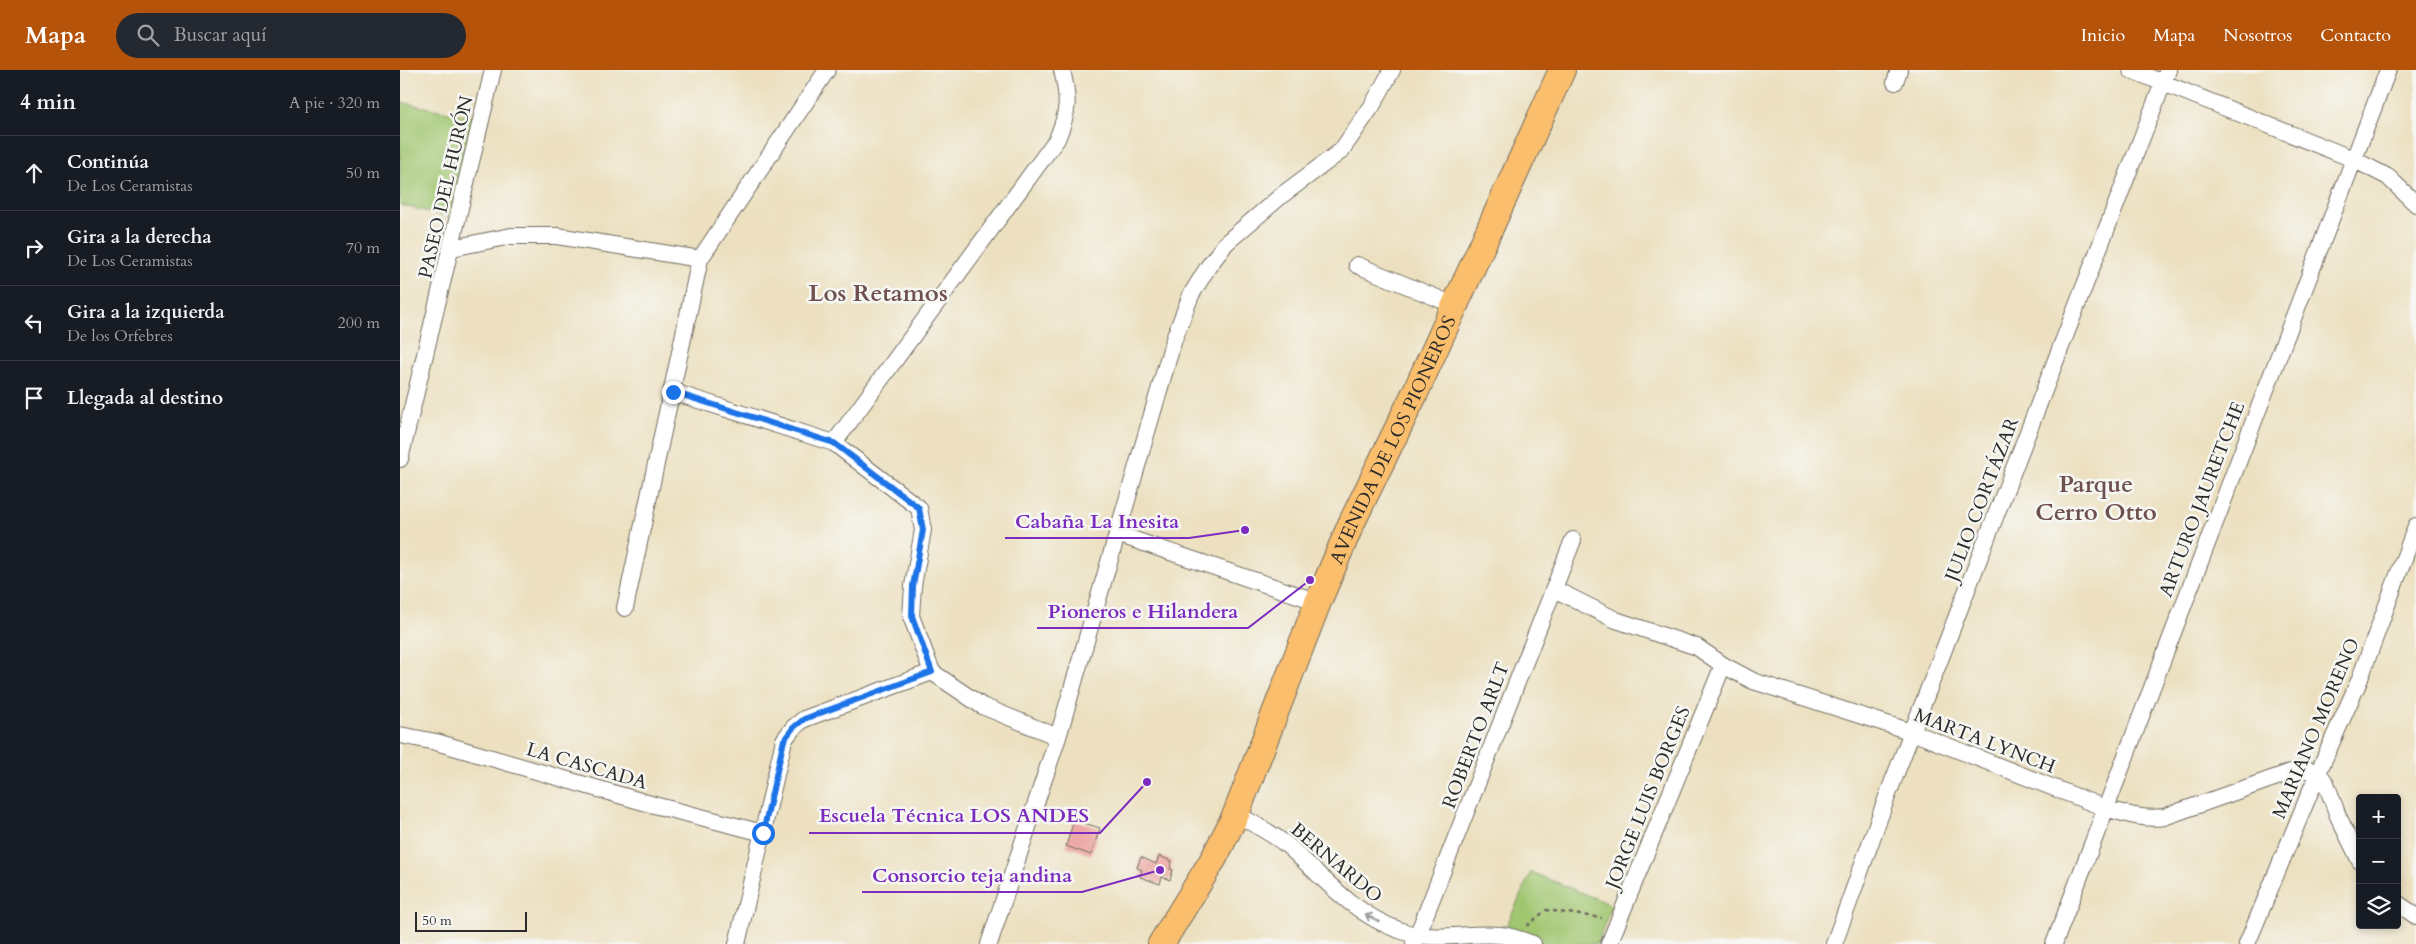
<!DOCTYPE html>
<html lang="es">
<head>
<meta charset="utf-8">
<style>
	body { margin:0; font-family:Cardo,serif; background:#242831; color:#f1f3f6 }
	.controls { position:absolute; right:15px; bottom:15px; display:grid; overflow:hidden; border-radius:5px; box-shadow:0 2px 8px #0003 }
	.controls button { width:45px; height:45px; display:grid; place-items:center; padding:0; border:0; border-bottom:1px solid #363941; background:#171b24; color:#f1f3f6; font:25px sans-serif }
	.scale { position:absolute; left:15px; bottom:12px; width:112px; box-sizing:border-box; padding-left:5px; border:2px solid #2b2b2b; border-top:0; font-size:14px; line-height:18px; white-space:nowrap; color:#2b2b2b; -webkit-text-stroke:4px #f6f6f2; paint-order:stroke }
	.stop { position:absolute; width:15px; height:15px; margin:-11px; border:4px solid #1a73e8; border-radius:50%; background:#fff }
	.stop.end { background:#1a73e8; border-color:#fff; box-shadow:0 1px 5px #0008 }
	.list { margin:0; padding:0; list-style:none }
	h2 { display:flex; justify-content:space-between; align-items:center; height:65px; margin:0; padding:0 20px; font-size:21px }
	h2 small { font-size:16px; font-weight:400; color:#9ea1a6 }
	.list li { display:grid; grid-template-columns:32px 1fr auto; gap:15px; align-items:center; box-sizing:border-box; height:75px; padding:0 20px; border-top:1px solid #363941 }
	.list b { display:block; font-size:19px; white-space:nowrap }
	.list p { margin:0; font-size:16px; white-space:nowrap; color:#9ea1a6 }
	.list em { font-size:16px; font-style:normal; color:#9ea1a6 }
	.icon { flex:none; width:28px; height:28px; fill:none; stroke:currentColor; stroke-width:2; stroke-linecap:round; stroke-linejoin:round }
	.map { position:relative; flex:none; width:2016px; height:874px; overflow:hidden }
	header { display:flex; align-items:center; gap:30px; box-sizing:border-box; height:70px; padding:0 25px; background:#b45309; color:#fff }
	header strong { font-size:24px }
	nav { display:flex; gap:28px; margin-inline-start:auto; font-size:18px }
	.search { width:350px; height:45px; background:#242831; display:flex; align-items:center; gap:12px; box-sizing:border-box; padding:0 18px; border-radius:28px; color:#9ea1a6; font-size:19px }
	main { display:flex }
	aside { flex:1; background:#171b24 }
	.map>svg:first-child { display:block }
	.green { fill:#a0c670; stroke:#66784e }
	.building { fill:#ea9693 }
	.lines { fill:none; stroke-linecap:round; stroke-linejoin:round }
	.street-casing { stroke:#6f6a5f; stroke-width:18 }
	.primary-casing { stroke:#6f6a5f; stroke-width:28 }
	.path { stroke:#6f6a5f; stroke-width:2.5; stroke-dasharray:4 4; stroke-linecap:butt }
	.street { stroke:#fff; stroke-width:16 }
	.primary { stroke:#fabe6d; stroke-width:26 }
	.oneway { stroke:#a0a0a0 }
	.route { stroke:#1a73e8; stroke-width:6 }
	.labels { text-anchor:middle; stroke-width:5; stroke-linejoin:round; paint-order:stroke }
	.street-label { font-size:19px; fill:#2b2b2b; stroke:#f6f6f2 }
	.district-label { font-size:24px; font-weight:bold; fill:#6e504f; stroke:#f6f6f2 }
	.leader { fill:none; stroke:#7b2cbf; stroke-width:2 }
	.callout-dot { fill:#7b2cbf; stroke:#f6f6f2; stroke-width:2 }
	.callout-label { font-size:20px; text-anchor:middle; font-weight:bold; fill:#7b2cbf; stroke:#f6f6f2; stroke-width:5; stroke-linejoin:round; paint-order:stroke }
</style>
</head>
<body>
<header>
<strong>Mapa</strong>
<div class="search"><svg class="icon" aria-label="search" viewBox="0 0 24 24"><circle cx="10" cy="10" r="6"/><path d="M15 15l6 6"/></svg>Buscar aquí</div>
<nav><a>Inicio</a><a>Mapa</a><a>Nosotros</a><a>Contacto</a></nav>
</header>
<main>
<aside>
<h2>4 min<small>A pie · 320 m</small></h2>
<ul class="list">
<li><svg class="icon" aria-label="ahead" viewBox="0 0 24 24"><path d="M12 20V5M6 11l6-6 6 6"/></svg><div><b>Continúa</b><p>De Los Ceramistas</p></div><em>50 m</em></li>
<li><svg class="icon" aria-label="right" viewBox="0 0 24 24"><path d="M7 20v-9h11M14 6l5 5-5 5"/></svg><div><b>Gira a la derecha</b><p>De Los Ceramistas</p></div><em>70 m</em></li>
<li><svg class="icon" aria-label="left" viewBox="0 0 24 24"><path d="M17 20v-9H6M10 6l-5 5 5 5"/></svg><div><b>Gira a la izquierda</b><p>De los Orfebres</p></div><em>200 m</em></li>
<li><svg class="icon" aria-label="arrive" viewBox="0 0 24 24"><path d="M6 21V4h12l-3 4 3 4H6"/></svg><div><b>Llegada al destino</b></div></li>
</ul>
</aside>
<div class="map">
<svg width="2016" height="874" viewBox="0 0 2016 874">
	<rect width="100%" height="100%" fill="#f6f6f2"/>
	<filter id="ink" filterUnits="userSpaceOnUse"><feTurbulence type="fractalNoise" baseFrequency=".02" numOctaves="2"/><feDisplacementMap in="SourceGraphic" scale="10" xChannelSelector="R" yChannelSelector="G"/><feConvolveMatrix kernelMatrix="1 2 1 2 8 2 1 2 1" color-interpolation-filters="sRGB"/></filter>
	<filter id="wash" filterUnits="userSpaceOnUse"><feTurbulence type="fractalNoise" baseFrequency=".0096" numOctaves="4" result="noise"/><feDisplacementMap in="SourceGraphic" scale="20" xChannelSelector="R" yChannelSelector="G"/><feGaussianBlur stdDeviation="1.12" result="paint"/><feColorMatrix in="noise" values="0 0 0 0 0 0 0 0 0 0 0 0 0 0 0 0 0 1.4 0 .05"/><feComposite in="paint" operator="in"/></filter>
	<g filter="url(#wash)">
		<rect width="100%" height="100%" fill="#ece0c0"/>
		<path class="green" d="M0,32L78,48L54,148L0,135Z
			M1131,802L1212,835L1197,874H1146L1114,867L1107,855Z"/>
		<g id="blocks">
			<path class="building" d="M674,750L700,758L691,785L666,776Z
				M759,786L772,791L770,799L773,800L770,810L762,807L760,814L740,807L742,800L737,798L741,787L756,794Z"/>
		</g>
	</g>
	<g filter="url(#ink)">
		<use href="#blocks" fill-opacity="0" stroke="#6f6a5f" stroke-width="1"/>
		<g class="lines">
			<defs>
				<path id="street" d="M1731,0L1953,89L1988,107L2016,134
					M1495,12L1499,0
					M52,178L111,166H157L300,189
					M957,195L1054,235
					M273,322L434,373L519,438L523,460L513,516L511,546L532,602L582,636L658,667
					M434,373L657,69C669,41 669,30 662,0
					M0,389L93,0
					M717,464L918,532
					M1154,519L1216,550L1297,577L1323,595L1353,611L1512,662L1705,738C1726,744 1743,750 1764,747L1891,702L1906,699L1918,703L1926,713L1938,746L1960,791
					M225,538L300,189L427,0
					M0,665L36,672L254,735L363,763
					M836,744C854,754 872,763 888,776C923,807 953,844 999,860C1032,873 1066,862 1100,865C1112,866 1122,870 1133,874
					M1997,833L2016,846
					M337,874L384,670L393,658L404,649L532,602
					M589,874L658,667L774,269L791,225L808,197L826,173L882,125L941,81L972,36L992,0
					M1014,874L1173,470
					M1209,874L1323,595
					M1434,874L1488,724L1768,0
					M1654,874L1988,0
					M1847,874L1918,703L1959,611L2016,456"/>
				<g id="primary">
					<path id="s1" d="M761,874L814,788L836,744L918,532L951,454L1015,323L1162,0"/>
				</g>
			</defs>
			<use href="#street" class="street-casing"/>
			<use href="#primary" class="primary-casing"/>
			<path class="path" d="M1127,856L1146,840L1202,848"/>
			<use href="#street" class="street"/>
			<use href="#primary" class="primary"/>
		</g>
		<defs><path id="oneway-shaft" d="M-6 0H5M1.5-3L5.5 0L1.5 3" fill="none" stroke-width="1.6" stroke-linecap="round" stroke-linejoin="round" transform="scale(1.25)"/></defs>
		<use class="oneway" href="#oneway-shaft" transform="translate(972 848) rotate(-153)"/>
	</g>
	<g class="lines" filter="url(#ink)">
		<path class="route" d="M273,322L434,373L519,438L523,460L513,516L512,546L532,602L404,649L393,658L384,670L363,763"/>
	</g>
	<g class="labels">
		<g class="street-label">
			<text transform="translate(45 117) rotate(-77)" y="7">PASEO DEL HURÓN</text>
			<text dy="7" stroke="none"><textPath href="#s1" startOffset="556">AVENIDA DE LOS PIONEROS</textPath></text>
			<text transform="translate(1581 429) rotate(-69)" y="7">JULIO CORTÁZAR</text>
			<text transform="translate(1801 429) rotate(-69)" y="7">ARTURO JAURETCHE</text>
			<text transform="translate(1915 658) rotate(-67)" y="7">MARIANO MORENO</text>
			<text transform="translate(1075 665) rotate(-69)" y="7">ROBERTO ARLT</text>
			<text transform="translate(1585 670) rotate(21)" y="7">MARTA LYNCH</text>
			<text transform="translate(187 695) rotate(16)" y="7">LA CASCADA</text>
			<text transform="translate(1247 727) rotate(-68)" y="7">JORGE LUIS BORGES</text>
			<text transform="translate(937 792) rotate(40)" y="7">BERNARDO</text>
		</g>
		<g class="district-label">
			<text x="478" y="231">Los Retamos</text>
			<text x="1696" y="422">Parque<tspan x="1696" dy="28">Cerro Otto</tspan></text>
		</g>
	</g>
	<path class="leader" d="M845 460L789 468H605M910 510L848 558H637M747 712L700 763H409M760 800L682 822H462"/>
	<g class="callout-dot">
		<circle cx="845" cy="460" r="5"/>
		<circle cx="910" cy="510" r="5"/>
		<circle cx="747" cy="712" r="5"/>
		<circle cx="760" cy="800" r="5"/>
	</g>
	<g class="callout-label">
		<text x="697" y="458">Cabaña La Inesita</text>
		<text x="743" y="548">Pioneros e Hilandera</text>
		<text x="554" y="752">Escuela Técnica LOS ANDES</text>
		<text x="572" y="812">Consorcio teja andina</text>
	</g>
</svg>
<div class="controls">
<button>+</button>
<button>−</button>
<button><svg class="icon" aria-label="layers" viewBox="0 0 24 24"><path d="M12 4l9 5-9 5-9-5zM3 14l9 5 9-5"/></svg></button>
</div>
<div class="scale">50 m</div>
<div class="stop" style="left:363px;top:763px"></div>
<div class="stop end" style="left:273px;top:322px"></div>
</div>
</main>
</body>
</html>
